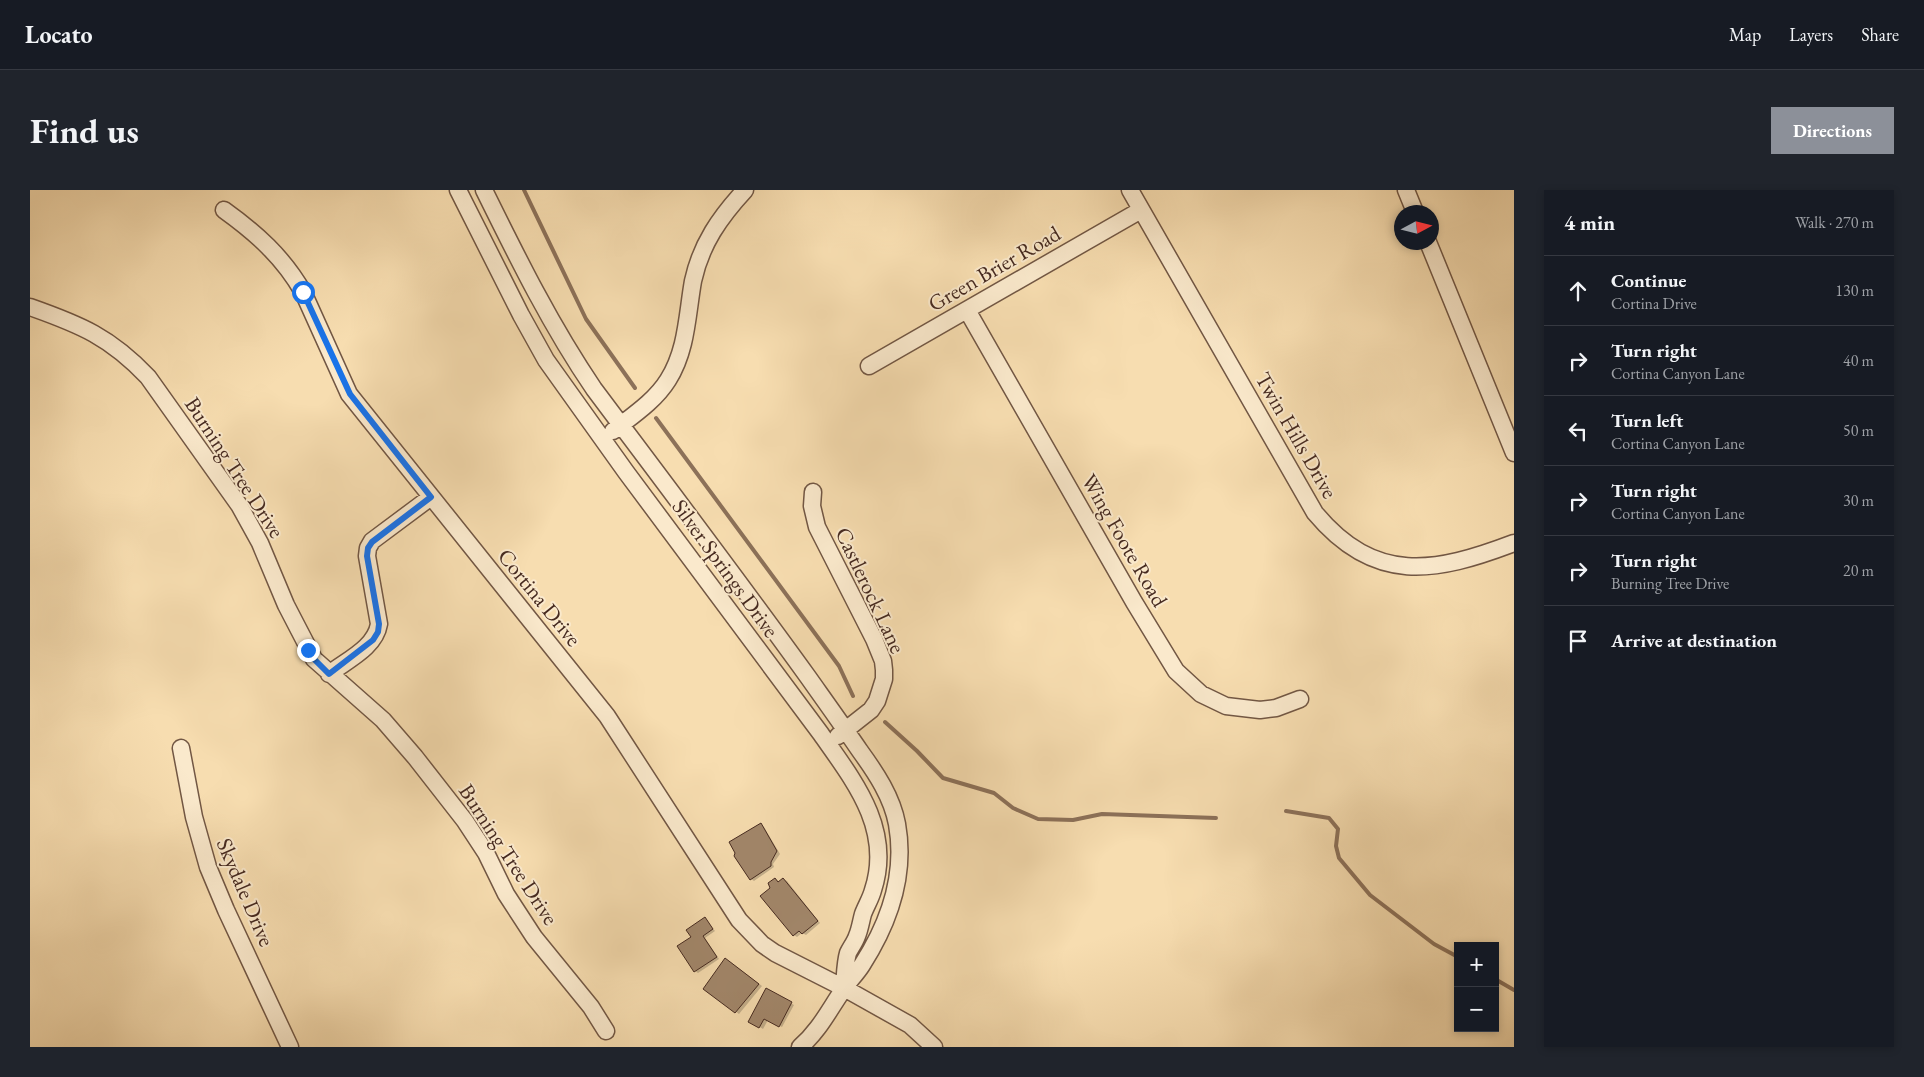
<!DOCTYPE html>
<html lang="en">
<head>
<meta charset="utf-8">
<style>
	body { margin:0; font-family:"EB Garamond",serif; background:#20242c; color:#f1f3f6 }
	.controls { position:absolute; right:15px; bottom:15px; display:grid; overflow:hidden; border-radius:0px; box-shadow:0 2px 8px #0003 }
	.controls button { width:45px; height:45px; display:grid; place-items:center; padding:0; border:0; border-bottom:1px solid #363941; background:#171b24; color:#f1f3f6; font:25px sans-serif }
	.compass { position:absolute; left:1364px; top:15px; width:45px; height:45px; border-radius:50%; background:#171b24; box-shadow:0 2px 8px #0003; rotate:83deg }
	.stop { position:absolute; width:15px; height:15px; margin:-11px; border:4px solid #1a73e8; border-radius:50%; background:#fff }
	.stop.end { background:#1a73e8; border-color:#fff; box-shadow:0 1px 5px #0008 }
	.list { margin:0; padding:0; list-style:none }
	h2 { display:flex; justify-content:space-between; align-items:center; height:65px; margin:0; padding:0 20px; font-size:21px }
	h2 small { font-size:16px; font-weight:400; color:#9ea1a6 }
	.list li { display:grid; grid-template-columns:32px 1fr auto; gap:15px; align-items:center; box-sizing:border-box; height:70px; padding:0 20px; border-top:1px solid #363941 }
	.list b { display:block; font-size:19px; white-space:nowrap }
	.list p { margin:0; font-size:16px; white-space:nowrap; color:#9ea1a6 }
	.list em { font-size:16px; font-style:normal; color:#9ea1a6 }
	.icon { flex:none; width:28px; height:28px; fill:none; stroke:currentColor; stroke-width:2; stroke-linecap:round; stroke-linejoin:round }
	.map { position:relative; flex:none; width:1484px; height:857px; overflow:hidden; border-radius:0px }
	header { display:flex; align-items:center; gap:30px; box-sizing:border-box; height:70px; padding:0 25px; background:#171b24; border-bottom:1px solid #363941 }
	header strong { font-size:24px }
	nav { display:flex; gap:28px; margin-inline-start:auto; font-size:18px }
	.intro { display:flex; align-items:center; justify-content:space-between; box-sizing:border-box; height:120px; padding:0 30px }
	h1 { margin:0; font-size:35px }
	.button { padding:12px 22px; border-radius:0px; background:#8c9099; color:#fff; font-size:18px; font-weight:700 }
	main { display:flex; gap:30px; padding:0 30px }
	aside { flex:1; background:#171b24; border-radius:0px; box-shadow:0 2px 8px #0003 }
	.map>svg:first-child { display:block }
	.shadow { fill:#0003 }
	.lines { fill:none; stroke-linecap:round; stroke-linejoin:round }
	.stream { stroke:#8c7159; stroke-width:4 }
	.building { fill:#a2876b; stroke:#462a20 }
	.minor-casing { stroke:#725744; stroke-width:19 }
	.minor { stroke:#fae9cc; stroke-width:16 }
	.route { stroke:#1a73e8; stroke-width:6 }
	.labels { text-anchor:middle; stroke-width:4; stroke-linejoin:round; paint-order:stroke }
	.street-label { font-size:22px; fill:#462a20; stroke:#fae9cc }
</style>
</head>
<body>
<header>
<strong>Locato</strong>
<nav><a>Map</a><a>Layers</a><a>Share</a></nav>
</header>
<div class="intro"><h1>Find us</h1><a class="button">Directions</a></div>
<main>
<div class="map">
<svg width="1484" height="857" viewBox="0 0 1484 857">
	<rect width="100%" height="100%" fill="#f7ddb0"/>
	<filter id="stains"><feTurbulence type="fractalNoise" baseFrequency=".004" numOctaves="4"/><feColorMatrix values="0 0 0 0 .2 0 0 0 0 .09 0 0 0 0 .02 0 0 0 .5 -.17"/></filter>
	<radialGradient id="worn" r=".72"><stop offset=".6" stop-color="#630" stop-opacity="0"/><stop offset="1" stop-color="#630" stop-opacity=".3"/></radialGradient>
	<path class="shadow" d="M731,635L734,637L750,664L743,674L744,677L724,691L721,689Z
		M745,689L750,692L753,689L757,691L790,733L776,745L772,743L767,747L764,745L732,706L742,698Z
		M675,729L685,741L675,748L689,769L668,783L665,781L663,748Z
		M699,771L732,796L709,824L674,799Z
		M736,800L764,815L752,837L738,830L733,839L720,831Z"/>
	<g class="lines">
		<path class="stream" d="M494,0L556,129L605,198
			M626,228L809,476L823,506
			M855,532L887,561L913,588L964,603L983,618L1008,629L1043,630L1072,624L1186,628
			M1256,621L1299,628L1308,639L1306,656L1309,668L1340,705L1404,754L1428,767
			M1465,789L1484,800"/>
	</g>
	<path class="building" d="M731,633L747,661L741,672V676L720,690L704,666L705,663L699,652Z
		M745,688L748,692L753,688L788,731L772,744L769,741L763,746L730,706L740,698L738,693Z
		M675,727L683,739L673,746L687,767L664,782L647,756L661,747L656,740Z
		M695,768L729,794L705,823L673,799Z
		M736,798L762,812L749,837L734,829L729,838L718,832Z"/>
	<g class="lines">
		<defs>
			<path id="minor" d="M428,0L491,125L516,170L596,282L791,544C824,591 863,639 843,700C841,708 836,716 833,724C831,731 830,739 827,746C825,752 821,757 818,763C815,773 815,787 814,797
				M454,0C488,69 521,136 564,199C636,295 708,390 778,487C795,511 813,536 830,561C846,583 862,607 867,634C876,684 859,733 832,775C827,783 820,790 815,797C800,818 790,840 770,857
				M1100,0L1285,323C1345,395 1405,383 1484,353
				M1376,0L1385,22
				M194,20C226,43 253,67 273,102L319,204L577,526L709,730L732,754L745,763L814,798L880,835L904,857
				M1398,52L1484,263
				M0,117C51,135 80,147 118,187L209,315L230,353L256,415L284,469L353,530L385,567L435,631L456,663L476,704L504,747L561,817L576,841
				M937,120L1104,412L1146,481L1171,504L1196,516L1230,520L1246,518L1270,509
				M839,176L1111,20
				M583,241C602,226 625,211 638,190C657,160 657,125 663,91C671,54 690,27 715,0
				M783,302L782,316L787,337L844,449L853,471L854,480V489L847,511L841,520L808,546
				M299,484C317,470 345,458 349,434L337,366L338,358L342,351L401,307
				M151,558L164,627L178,677L196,720L260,857"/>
		</defs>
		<use href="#minor" class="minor-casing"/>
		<use href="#minor" class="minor"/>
	</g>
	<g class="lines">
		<path class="route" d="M273,102L320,204L401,307L342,352L338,358L337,366L349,434L348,442L343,450L299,484L284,469L278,460"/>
	</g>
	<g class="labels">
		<g class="street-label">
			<text transform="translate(964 78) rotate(-30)" y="8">Green Brier Road</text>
			<text transform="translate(1267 245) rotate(60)" y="8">Twin Hills Drive</text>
			<text transform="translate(205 277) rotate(57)" y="8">Burning Tree Drive</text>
			<text transform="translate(1095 350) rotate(60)" y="8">Wing Foote Road</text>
			<text transform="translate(696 378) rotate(54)" y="8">Silver Springs Drive</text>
			<text transform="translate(841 400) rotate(65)" y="8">Castlerock Lane</text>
			<text transform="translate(510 407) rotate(51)" y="8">Cortina Drive</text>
			<text transform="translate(479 664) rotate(57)" y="8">Burning Tree Drive</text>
			<text transform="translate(216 702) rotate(67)" y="8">Skydale Drive</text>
		</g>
	</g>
	<rect width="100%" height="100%" filter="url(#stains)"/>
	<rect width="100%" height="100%" fill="url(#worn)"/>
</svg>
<div class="controls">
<button>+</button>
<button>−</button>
</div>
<svg class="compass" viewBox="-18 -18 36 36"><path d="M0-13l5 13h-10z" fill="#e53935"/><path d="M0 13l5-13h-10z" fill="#9ea1a6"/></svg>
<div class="stop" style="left:273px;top:102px"></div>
<div class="stop end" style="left:278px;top:460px"></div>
</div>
<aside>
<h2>4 min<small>Walk · 270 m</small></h2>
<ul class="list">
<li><svg class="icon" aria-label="ahead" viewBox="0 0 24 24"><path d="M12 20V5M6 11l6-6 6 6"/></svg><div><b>Continue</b><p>Cortina Drive</p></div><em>130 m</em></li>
<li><svg class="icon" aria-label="right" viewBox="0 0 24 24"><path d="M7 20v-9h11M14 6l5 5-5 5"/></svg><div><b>Turn right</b><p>Cortina Canyon Lane</p></div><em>40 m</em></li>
<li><svg class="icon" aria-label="left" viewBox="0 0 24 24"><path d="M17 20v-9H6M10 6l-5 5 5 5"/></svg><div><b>Turn left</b><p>Cortina Canyon Lane</p></div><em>50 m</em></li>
<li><svg class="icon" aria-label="right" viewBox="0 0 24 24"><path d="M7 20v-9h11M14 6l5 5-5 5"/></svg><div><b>Turn right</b><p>Cortina Canyon Lane</p></div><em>30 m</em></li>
<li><svg class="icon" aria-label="right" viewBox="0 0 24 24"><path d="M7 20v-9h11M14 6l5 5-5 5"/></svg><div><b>Turn right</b><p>Burning Tree Drive</p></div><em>20 m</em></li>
<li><svg class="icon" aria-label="arrive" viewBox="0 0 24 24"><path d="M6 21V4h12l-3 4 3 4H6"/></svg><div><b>Arrive at destination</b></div></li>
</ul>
</aside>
</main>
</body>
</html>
